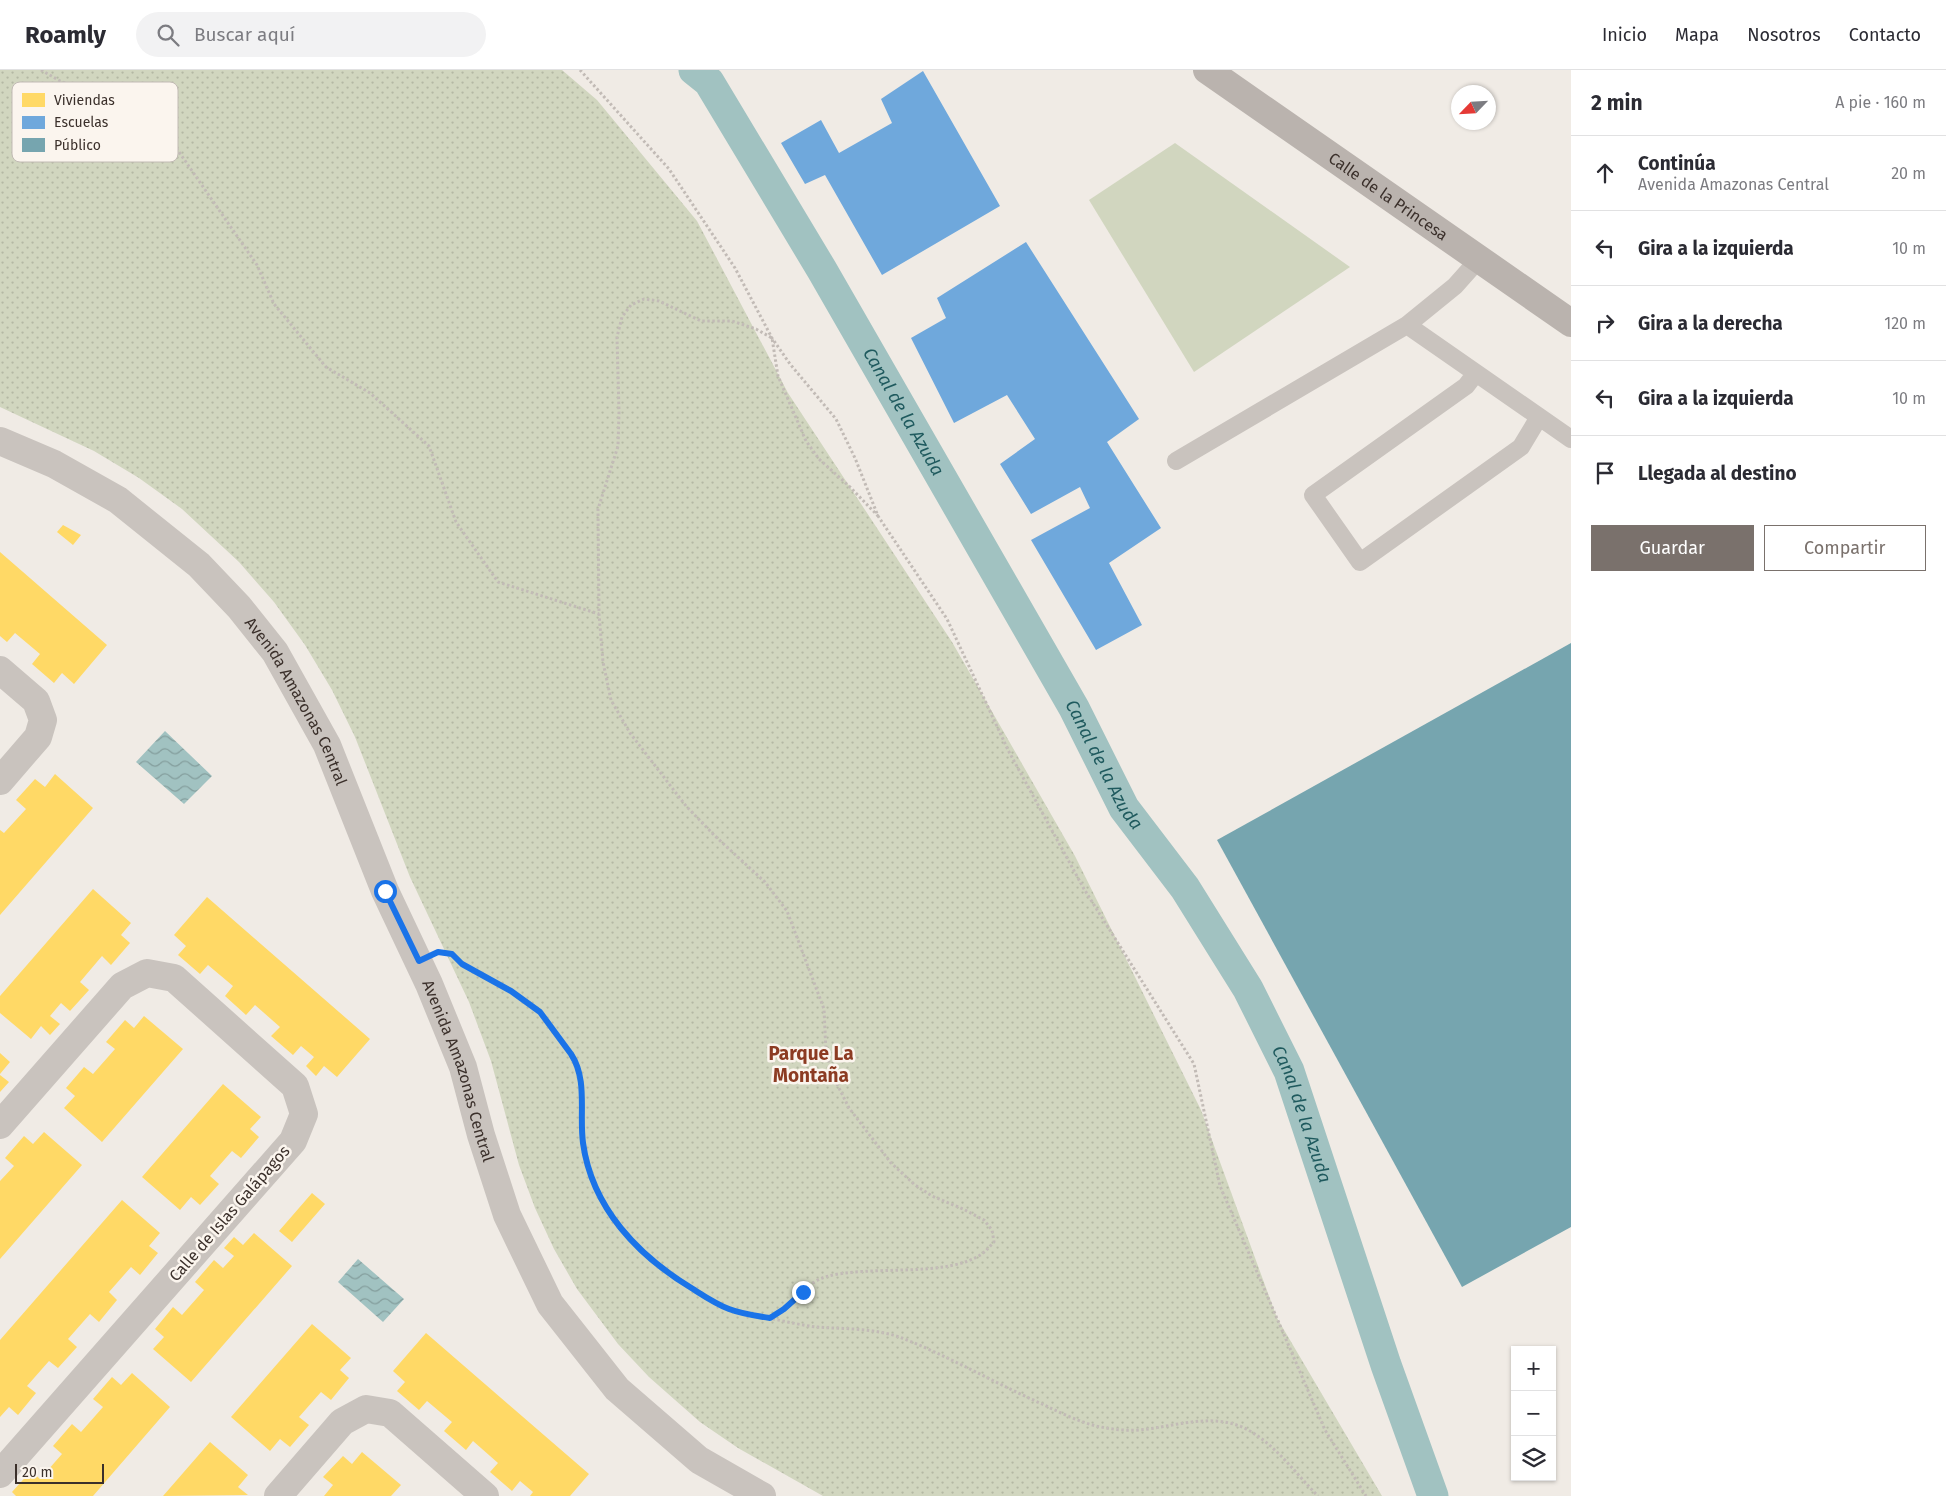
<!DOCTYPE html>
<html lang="es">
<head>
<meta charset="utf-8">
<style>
	body { margin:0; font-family:"Fira Sans",sans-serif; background:#f2f2f3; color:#2b2b33 }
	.controls { position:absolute; right:15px; bottom:15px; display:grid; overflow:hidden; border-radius:0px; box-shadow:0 1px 4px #0004 }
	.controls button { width:45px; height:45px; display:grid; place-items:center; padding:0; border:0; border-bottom:1px solid #e1e1e2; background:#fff; color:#2b2b33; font:25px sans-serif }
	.compass { position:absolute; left:1451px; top:15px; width:45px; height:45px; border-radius:50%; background:#fff; box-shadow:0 1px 4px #0004; rotate:245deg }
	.scale { position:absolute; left:15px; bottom:12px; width:89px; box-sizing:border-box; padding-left:5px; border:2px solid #3b302b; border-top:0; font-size:14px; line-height:18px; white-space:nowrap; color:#3b302b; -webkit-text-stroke:4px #fbf5ee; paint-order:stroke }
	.stop { position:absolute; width:15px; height:15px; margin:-11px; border:4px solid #1a73e8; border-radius:50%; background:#fff }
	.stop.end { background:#1a73e8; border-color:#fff; box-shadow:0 1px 5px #0008 }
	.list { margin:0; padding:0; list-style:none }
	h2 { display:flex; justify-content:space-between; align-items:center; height:65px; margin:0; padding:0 20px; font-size:21px }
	h2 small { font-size:16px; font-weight:400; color:#7c7c81 }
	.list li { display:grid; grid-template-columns:32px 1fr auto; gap:15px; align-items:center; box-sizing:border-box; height:75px; padding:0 20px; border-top:1px solid #e1e1e2 }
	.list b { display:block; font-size:19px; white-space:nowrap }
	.list p { margin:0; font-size:16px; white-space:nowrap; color:#7c7c81 }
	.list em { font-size:16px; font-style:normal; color:#7c7c81 }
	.actions { display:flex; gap:10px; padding:15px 20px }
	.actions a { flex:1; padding:11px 0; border:1px solid #7a716c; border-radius:0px; text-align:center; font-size:18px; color:#7a716c }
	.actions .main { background:#7a716c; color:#fff }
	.icon { flex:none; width:28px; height:28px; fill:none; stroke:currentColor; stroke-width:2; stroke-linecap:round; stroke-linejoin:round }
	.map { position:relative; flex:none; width:1571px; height:1426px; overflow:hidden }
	header { display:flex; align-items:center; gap:30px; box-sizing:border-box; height:70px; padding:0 25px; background:#fff; border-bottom:1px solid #e1e1e2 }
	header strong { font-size:24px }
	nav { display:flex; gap:28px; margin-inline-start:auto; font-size:18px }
	.search { width:350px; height:45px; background:#f2f2f3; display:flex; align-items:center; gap:12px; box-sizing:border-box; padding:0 18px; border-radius:28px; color:#7c7c81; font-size:19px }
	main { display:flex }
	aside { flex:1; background:#fff }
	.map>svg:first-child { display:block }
	.grass { fill:url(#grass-dots) }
	.garden { fill:#d1d6bf }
	.water { fill:url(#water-waves) }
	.homes { fill:#ffd966 }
	.schools { fill:#6fa8dc }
	.public { fill:#76a5af }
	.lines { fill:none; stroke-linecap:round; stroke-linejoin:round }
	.canal { stroke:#a1c2c1; stroke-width:31 }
	.path { stroke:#c2bbb6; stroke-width:3; stroke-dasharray:2.5 2.5; stroke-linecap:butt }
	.lane { stroke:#c9c3be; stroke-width:18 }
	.street { stroke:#c9c3be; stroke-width:28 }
	.secondary { stroke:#bab3ae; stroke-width:28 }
	.route { stroke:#1a73e8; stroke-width:6 }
	.labels { text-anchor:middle; stroke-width:5; stroke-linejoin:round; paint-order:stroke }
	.street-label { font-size:16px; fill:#3b302b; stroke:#fbf5ee }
	.water-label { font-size:18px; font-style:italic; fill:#1f5a5e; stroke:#fbf5ee }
	.quarter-label { font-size:19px; font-weight:bold; fill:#8c3b22; stroke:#fbf5ee }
	.key { fill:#fbf5ee; stroke:#c1bab4; stroke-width:1 }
	.key-label { font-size:14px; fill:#3b302b }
</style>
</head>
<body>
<header>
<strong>Roamly</strong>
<div class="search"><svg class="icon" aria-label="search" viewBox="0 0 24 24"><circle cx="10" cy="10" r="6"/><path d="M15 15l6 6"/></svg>Buscar aquí</div>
<nav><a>Inicio</a><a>Mapa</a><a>Nosotros</a><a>Contacto</a></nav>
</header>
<main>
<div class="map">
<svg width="1571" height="1426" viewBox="0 0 1571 1426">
	<defs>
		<pattern id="grass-dots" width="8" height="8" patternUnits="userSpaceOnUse" patternTransform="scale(1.25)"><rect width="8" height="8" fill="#d1d6bf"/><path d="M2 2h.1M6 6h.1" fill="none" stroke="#b4b8a4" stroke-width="1.8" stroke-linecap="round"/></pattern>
		<pattern id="water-waves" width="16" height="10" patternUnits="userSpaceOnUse" patternTransform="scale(1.25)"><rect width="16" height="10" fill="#a1c2c1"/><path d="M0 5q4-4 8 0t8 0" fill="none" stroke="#849e9d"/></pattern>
	</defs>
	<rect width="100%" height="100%" fill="#f0ebe5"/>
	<path class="grass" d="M0,0H562L597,30L697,151L788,323L952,572L1075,786L1201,1040L1277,1248L1382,1426H823L738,1378L700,1352L649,1307L618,1274L577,1219L554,1179L535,1138L519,1095L491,991L469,932L410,807L355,667L332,620L305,575L274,532L239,492L182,439L139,408L94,381L0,337Z"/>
	<path class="garden" d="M1175,73L1350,197L1194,302L1089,130Z"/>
	<path class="water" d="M165,661L212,706L184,734L136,692Z
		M358,1189L404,1229L383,1252L338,1212Z"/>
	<path class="homes" d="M63,455L81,465L73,475L57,462Z
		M0,482L107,575L74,614L62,603L54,613L32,594L40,584L15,563L7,572L0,566Z
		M55,704L93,738L0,845V760L4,763L26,739L16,730L35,709L45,717Z
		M93,819L131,853L121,865L130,873L111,895L102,886L80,912L89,920L70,941L61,933L50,946L60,954L50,965L41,956L31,969L0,943V926Z
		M207,827L370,969L337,1007L324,996L316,1006L306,996L314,987L301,976L293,985L271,966L280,957L255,935L246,945L225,926L233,916L208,895L200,904L178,885L186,876L174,865Z
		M144,946L183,979L102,1072L64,1038L75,1026L66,1018L84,997L93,1004L115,979L106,972L125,950L134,958Z
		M0,983L10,992L0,1004Z
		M0,1005L9,1012L0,1022Z
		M223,1014L261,1047L250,1059L259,1067L241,1088L232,1081L210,1106L219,1114L200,1135L191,1127L180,1140L142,1107Z
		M44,1062L82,1095L0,1189V1111L14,1096L5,1088L24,1066L33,1074Z
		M312,1123L325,1134L292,1172L279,1161Z
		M122,1130L160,1163L149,1176L158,1183L140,1205L131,1197L109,1222L117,1230L99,1252L90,1244L68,1269L77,1277L58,1298L49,1291L27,1316L36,1323L18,1345L9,1337L0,1347V1270Z
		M254,1163L292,1196L191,1312L153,1279L164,1267L155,1259L173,1237L182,1245L204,1220L195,1212L214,1190L223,1198L234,1186L224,1178L234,1167L243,1175Z
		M312,1254L351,1288L340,1300L349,1308L331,1330L321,1322L299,1347L309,1355L290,1377L280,1369L270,1381L231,1347Z
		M426,1263L589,1404L570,1426H530L533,1422L520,1411L512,1421L490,1402L498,1393L473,1371L466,1380L444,1361L452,1352L427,1331L419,1340L397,1321L405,1312L393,1301Z
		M132,1303L170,1337L93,1426H16L12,1422L31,1401L40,1409L62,1384L53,1376L72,1354L81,1362L103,1337L93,1329L112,1307L121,1315Z
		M210,1372L248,1405L238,1417L248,1425L163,1426Z
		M362,1382L401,1415L391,1426H324L333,1415L323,1407L343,1386L352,1394Z"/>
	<path class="schools" d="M923,1L1000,136L882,205L825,105L805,114L781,73L821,50L839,83L892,53L881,29Z
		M1026,172L1139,349L1107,372L1161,458L1109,493L1142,555L1096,580L1031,470L1090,438L1080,417L1031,444L1000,394L1035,369L1007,325L954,353L911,268L946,248L937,228Z"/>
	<path class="public" d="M1571,573V1157L1462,1217L1217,770Z"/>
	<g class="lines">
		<path class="canal" id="s1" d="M694,0L709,12L822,200L1074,638L1124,738L1185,818L1248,919L1289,1001L1386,1295L1433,1426"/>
		<path class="path" d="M41,0L60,11L159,53L257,195L274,234L326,297L370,323L429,376L456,452L498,512L599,544
			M580,0L669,99L735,198L772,268L790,294L836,349L855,388L878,446L947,549L1008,680L1084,819L1194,994L1220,1116L1325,1360L1366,1426
			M447,883L452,884L462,894L527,931L540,942L571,984C585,1005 582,1030 582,1054C582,1094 600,1139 628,1168C652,1193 698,1228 731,1240C743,1244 756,1245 768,1248C784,1251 800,1255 816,1257C844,1259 875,1258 902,1268C950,1287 995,1313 1042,1334C1059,1342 1077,1351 1096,1356C1110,1359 1124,1361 1139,1360C1174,1357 1214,1341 1248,1360C1277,1376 1295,1403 1318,1426
			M770,1248C775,1244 781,1241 786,1237C798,1227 809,1212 825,1207C869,1194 948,1209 983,1183C987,1180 990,1176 994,1172L992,1160L984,1150L963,1139L932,1126L915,1115L891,1093L849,1038L835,1010L826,983L824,939L787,841L765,812L715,766L686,736L630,663L611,630L603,592L599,544L598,439L618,376L619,342L617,267L622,247L631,235L644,229L659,231L701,251H732L756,259L772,268L778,306L806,371L819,389L850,417L878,446"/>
		<path class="lane" d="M1407,255L1571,369
			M1476,303L1466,316L1313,425L1360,492L1521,377L1539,347
			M1176,391L1407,255L1455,216L1479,189"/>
		<g class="street">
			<path id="s2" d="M0,371L54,394L118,430L199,495L239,537L275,582L327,675L385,821L429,914L463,997L481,1065L507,1145L550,1234L617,1319L699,1390L762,1426"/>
			<path d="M0,600L36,631L43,650L38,667L0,711"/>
			<path d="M0,1055L122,916L147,903L174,908L295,1016L304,1044L293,1071L0,1404"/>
			<path d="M278,1426L342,1352L366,1339L390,1343L485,1426"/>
		</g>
		<path class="secondary" id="s3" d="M1207,0L1571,253"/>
	</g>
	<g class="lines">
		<path class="route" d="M385,821L419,891L438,882L452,884L462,894L511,921L540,942L571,984C588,1010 579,1043 583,1073C592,1138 638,1186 693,1219C704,1226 716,1234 729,1239C742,1244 756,1246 770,1248L784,1239L803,1222"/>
	</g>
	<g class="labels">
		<g class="street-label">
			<text dy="6" stroke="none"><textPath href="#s3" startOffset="221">Calle de la Princesa</textPath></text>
			<text dy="6" stroke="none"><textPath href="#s2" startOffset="405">Avenida Amazonas Central</textPath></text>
			<text dy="6" stroke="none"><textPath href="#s2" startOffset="810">Avenida Amazonas Central</textPath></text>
			<text transform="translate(229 1143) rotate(-49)" y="6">Calle de Islas Galápagos</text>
		</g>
		<g class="water-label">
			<text dy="6" stroke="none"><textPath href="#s1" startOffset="402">Canal de la Azuda</textPath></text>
			<text dy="6" stroke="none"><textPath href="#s1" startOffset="808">Canal de la Azuda</textPath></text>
			<text dy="6" stroke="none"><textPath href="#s1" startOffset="1212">Canal de la Azuda</textPath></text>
		</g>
		<g class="quarter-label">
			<text x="811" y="990">Parque La<tspan x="811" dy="22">Montaña</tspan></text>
		</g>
	</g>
	<rect x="12" y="12" width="166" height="80" rx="8" class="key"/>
	<rect x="22" y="23" width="23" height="14" fill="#ffd966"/>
	<rect x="22" y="46" width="23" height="13" fill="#6fa8dc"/>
	<rect x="22" y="68" width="23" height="14" fill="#76a5af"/>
	<g class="key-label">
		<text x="54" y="35">Viviendas</text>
		<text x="54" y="57">Escuelas</text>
		<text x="54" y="80">Público</text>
	</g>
</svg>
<div class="controls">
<button>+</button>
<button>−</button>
<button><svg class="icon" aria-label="layers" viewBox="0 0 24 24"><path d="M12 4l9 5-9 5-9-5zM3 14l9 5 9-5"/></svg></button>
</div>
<svg class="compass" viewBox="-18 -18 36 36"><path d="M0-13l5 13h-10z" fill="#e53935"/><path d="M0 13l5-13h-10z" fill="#7c7c81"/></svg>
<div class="scale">20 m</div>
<div class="stop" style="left:385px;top:821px"></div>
<div class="stop end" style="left:803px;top:1222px"></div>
</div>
<aside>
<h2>2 min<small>A pie · 160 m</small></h2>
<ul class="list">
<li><svg class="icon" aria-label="ahead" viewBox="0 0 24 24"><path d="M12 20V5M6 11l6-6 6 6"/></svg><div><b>Continúa</b><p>Avenida Amazonas Central</p></div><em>20 m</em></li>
<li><svg class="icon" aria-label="left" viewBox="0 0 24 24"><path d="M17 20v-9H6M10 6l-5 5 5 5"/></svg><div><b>Gira a la izquierda</b></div><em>10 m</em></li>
<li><svg class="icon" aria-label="right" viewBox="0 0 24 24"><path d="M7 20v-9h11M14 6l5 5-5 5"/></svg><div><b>Gira a la derecha</b></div><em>120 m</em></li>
<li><svg class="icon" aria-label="left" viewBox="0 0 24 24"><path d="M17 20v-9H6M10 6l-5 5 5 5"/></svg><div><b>Gira a la izquierda</b></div><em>10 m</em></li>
<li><svg class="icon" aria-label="arrive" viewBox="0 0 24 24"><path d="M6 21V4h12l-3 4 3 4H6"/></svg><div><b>Llegada al destino</b></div></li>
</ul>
<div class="actions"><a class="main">Guardar</a><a>Compartir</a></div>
</aside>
</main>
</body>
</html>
